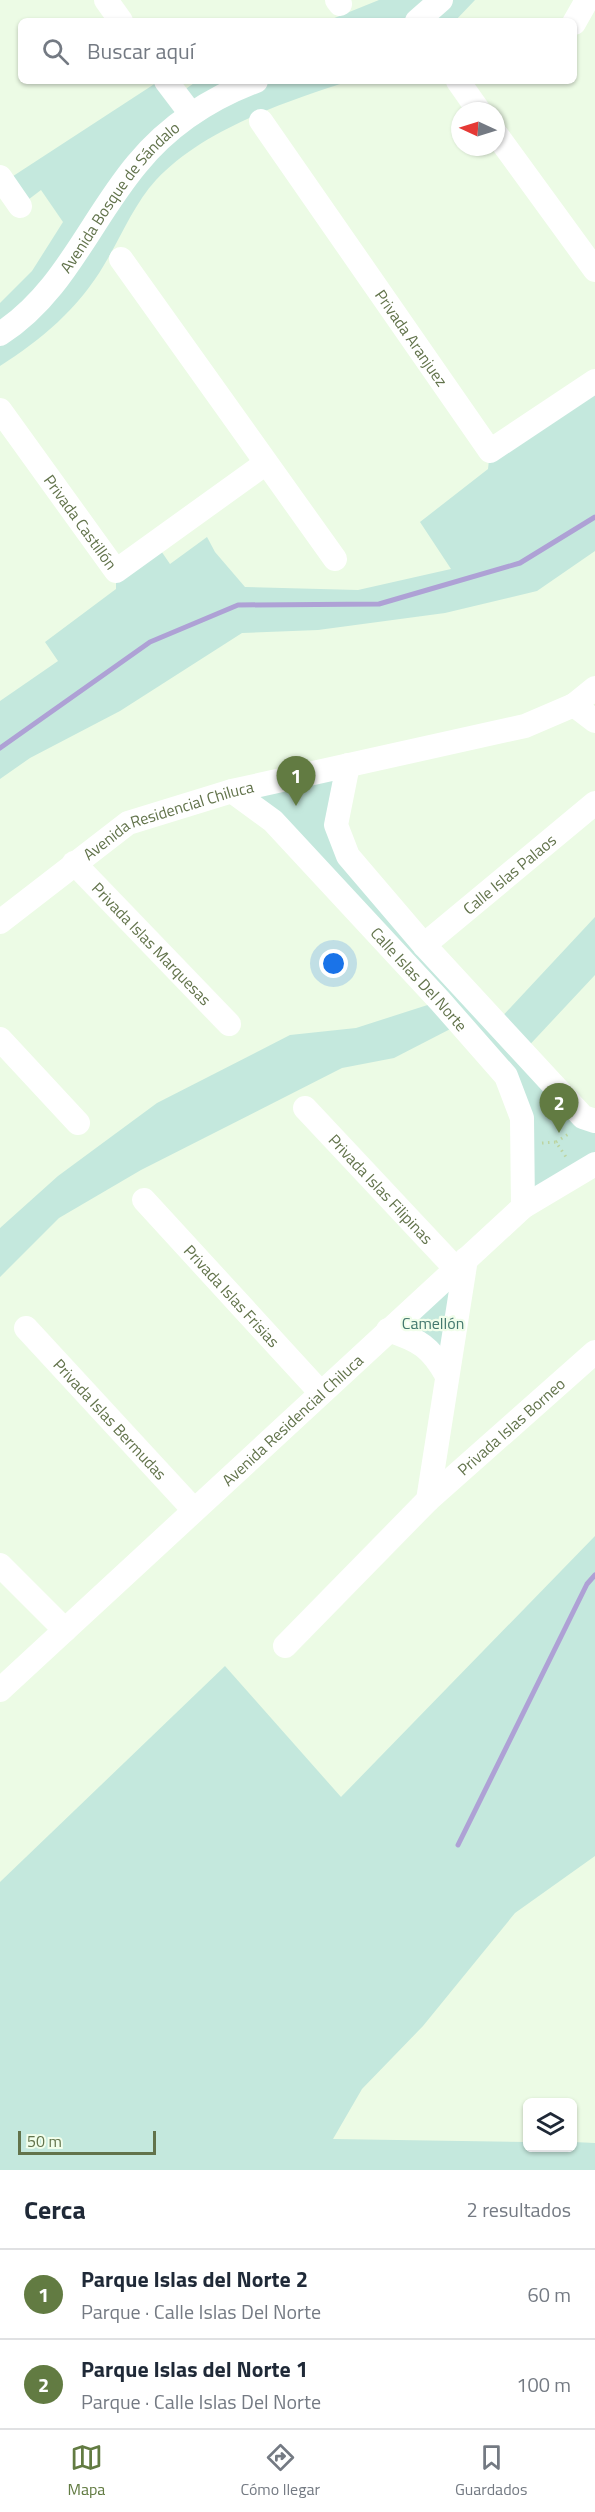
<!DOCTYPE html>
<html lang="es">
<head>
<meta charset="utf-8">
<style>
	body { margin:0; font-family:"Titillium Web",sans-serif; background:#f2f2f3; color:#1f2937 }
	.controls { position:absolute; right:18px; bottom:18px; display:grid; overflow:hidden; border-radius:9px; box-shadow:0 2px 4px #0004 }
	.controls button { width:54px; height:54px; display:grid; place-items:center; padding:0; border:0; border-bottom:2px solid #e0e1e3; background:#fff; color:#1f2937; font:30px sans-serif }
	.compass { position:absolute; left:451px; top:102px; width:54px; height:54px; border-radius:50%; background:#fff; box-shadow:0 2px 4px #0004; rotate:274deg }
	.scale { position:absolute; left:18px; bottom:15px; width:138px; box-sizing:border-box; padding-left:6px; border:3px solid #62734b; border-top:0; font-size:16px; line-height:21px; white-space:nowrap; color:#62734b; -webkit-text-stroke:4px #f1feeb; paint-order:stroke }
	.you { position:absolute; left:334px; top:964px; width:21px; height:21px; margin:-15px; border:4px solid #fff; border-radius:50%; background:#1a73e8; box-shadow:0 0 0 9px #1a73e833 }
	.badge { display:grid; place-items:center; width:39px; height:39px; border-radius:50%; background:#627b42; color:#fff; font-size:20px; font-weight:700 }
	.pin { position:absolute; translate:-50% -50px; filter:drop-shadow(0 2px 3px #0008) }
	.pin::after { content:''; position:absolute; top:32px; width:21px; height:18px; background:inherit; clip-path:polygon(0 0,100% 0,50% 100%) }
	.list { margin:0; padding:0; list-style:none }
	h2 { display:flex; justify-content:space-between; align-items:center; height:78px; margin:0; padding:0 24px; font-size:26px }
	h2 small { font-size:20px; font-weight:400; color:#747a83 }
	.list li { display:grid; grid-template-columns:39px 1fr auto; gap:18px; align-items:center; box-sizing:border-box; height:90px; padding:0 24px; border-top:2px solid #e0e1e3 }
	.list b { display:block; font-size:22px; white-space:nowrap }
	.list p { margin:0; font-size:20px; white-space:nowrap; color:#747a83 }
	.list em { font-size:20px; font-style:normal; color:#747a83 }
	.icon { flex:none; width:33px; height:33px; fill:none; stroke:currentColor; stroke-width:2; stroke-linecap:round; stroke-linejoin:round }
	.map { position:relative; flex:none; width:595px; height:2170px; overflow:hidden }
	.search { position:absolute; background:#fff; box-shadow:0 2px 4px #0004; left:18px; right:18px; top:18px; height:66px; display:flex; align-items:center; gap:15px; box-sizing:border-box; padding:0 21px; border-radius:9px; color:#747a83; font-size:22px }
	.sheet { height:258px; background:#fff }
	nav { display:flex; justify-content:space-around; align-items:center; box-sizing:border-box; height:84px; border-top:2px solid #e0e1e3; background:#fff; font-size:16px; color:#747a83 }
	nav a { display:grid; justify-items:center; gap:3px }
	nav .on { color:#627b42 }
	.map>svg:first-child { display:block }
	.green { fill:#c4e8dd }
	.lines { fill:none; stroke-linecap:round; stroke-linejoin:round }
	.stream { stroke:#aea1d5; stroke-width:5 }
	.path { stroke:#bcd4a1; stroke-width:3; stroke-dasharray:1.5 4.5; stroke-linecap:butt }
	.minor { stroke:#fff; stroke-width:24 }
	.labels { text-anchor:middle; stroke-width:4.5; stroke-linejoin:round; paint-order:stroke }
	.street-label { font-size:16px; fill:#62734b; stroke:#f1feeb }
	.park-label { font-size:16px; fill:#43786e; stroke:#f1feeb }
</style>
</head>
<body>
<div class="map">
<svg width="595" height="2170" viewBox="0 0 595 2170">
	<rect width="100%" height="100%" fill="#ecfbe5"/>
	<path class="green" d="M379,0H475L455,21H327Z
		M159,81L177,95L197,81H350C286,101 202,130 156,180C134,204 121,237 104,265C79,308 41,340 0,366V303L32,271L63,222L41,190L20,206L4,182Z
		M595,381V551L537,591L445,613L318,630L242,633L120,711L30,758L0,779V701L58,661L45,642L116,589V571L155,542L170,564L207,537L215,552L245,587L358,590L451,569L420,522L488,469L490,451Z
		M348,765L336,825L496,1023L595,917V975L523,1052L595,1121V1164L523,1207L522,1118L460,1024L394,1058L342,1068L141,1170L59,1218L0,1277V1228L58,1176L157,1103L290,1035L356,1028L440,1001L232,791Z
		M466,1259L447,1376L388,1330Z
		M595,1536V1856L515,1913L423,2026L362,2089L333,2139L527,2142L528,2148H572L573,2142L595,2143V2170H0V1882L225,1666L341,1797Z"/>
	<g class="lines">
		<path class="stream" d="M0,748L150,642L238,605L379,604L520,563L595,517
			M458,1845L587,1584L595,1575"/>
		<path class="path" d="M556,1142L570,1133
			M542,1143L556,1142L566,1157"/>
		<g class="minor">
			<path d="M106,0L121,21"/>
			<path d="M337,0L340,4"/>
			<path d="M417,21L441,0"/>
			<path d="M574,23L587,0"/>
			<path d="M166,81L191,114"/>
			<path d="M458,81L479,111"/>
			<path id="s1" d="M261,121L490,451L595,381"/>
			<path d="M496,134L595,270"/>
			<path d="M0,177L20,206"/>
			<path d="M121,259L335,559"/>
			<path id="s2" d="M0,334C64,293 90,220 137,164C168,126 211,98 256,81"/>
			<path id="s3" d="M0,410L116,571L266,463"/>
			<path d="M574,705L595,721"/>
			<path d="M348,765L336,825L348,856L424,945L583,1117L595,1121"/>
			<path id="s4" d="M232,791L273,821L440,1001L506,1076L522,1118L523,1207"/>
			<path id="s5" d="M74,863L229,1024"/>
			<path id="s6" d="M0,922L128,823L232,791L525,726L574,705L595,688"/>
			<path id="s7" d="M424,945L595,803"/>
			<path d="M0,1039L78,1123"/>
			<path id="s8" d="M305,1108L456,1269"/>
			<path id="s9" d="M144,1200L321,1393"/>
			<path id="s10" d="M26,1328L194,1510"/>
			<path d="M388,1330C419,1340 431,1347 447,1376"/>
			<path id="s11" d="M428,1500L595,1352"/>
			<path d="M0,1565L65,1630"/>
			<path d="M285,1646L428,1500L466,1259"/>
			<path id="s12" d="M0,1690L523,1207L595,1164"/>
		</g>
	</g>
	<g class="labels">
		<g class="street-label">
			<text dy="6" stroke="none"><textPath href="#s2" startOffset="183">Avenida Bosque de Sándalo</textPath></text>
			<text dy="6" stroke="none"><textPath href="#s1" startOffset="264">Privada Aranjuez</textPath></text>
			<text dy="6" stroke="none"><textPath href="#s3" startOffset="138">Privada Castillón</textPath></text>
			<text dy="6" stroke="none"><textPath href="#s6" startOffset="200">Avenida Residencial Chiluca</textPath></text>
			<text dy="6" stroke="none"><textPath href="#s7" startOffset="111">Calle Islas Palaos</textPath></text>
			<text dy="6" stroke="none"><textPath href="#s5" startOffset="112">Privada Islas Marquesas</textPath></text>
			<text dy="6" stroke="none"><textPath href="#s4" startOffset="266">Calle Islas Del Norte</textPath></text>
			<text dy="6" stroke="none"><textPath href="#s8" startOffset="111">Privada Islas Filipinas</textPath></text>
			<text dy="6" stroke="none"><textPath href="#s9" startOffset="130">Privada Islas Frisias</textPath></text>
			<text dy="6" stroke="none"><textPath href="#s10" startOffset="124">Privada Islas Bermudas</textPath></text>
			<text dy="6" stroke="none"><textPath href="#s12" startOffset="398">Avenida Residencial Chiluca</textPath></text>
			<text dy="6" stroke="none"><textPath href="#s11" startOffset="111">Privada Islas Borneo</textPath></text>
		</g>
		<g class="park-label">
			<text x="433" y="1329">Camellón</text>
		</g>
	</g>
</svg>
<div class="controls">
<button><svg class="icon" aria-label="layers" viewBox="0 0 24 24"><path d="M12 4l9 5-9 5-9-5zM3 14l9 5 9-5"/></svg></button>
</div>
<svg class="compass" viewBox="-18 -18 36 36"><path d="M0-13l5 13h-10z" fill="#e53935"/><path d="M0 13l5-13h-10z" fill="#747a83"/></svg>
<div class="scale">50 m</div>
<div class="you"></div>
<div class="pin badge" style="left:296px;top:806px">1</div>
<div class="pin badge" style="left:559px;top:1133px">2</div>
<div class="search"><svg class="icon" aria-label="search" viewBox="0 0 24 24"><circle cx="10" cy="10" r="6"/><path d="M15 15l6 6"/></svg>Buscar aquí</div>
</div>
<section class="sheet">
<h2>Cerca<small>2 resultados</small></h2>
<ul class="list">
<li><span class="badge">1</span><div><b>Parque Islas del Norte 2</b><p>Parque · Calle Islas Del Norte</p></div><em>60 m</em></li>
<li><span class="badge">2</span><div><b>Parque Islas del Norte 1</b><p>Parque · Calle Islas Del Norte</p></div><em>100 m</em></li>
</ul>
</section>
<nav>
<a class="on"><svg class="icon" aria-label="map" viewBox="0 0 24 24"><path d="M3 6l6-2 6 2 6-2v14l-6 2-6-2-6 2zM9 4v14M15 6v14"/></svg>Mapa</a>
<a><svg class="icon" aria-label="directions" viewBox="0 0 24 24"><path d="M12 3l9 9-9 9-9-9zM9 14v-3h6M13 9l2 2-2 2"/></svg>Cómo llegar</a>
<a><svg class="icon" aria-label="saved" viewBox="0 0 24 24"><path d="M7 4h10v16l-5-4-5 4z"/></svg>Guardados</a>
</nav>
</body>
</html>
